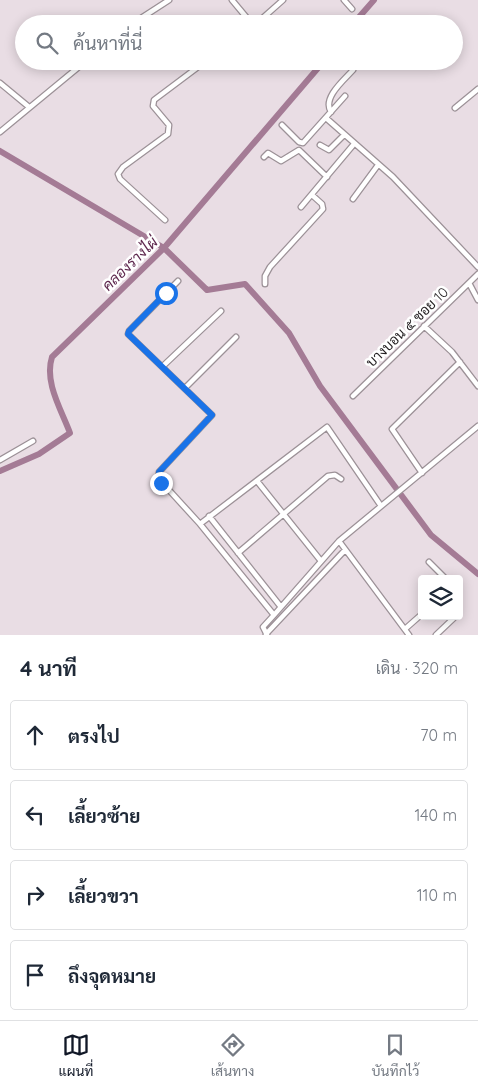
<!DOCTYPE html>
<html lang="th">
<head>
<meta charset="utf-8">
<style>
	body { margin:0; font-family:Quicksand,Sarabun,sans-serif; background:#f2f2f3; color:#1f2937 }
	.controls { position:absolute; right:15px; bottom:15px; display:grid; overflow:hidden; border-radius:5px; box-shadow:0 2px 12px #0003 }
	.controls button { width:45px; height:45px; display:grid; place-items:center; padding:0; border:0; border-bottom:1px solid #e0e1e3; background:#fff; color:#1f2937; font:25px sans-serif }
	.stop { position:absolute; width:15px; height:15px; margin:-11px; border:4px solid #1a73e8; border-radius:50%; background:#fff }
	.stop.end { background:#1a73e8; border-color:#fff; box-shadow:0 1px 5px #0008 }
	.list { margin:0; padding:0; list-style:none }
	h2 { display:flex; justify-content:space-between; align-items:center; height:65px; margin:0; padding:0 20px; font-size:21px }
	h2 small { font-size:16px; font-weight:400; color:#747a83 }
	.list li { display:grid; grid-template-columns:32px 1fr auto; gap:15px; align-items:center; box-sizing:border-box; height:70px; margin:0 10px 10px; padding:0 10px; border:1px solid #e0e1e3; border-radius:5px }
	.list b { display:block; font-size:19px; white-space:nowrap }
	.list em { font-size:16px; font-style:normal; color:#747a83 }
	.icon { flex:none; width:28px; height:28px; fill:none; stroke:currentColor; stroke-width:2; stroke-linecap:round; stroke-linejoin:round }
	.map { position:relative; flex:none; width:478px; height:635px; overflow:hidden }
	.search { position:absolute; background:#fff; box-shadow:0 2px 12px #0003; left:15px; right:15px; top:15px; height:55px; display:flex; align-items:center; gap:12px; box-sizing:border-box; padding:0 18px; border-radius:28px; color:#747a83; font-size:19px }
	.sheet { height:385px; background:#fff }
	nav { display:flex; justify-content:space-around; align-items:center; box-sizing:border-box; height:70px; border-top:1px solid #e0e1e3; background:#fff; font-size:14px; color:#747a83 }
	nav a { display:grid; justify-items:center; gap:2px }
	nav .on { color:#111827 }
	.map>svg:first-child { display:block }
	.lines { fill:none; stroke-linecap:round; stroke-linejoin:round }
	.canal { stroke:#a47b95; stroke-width:6 }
	.minor-casing { stroke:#9c9197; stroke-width:7 }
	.minor { stroke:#fff; stroke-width:4.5 }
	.route { stroke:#1a73e8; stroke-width:6 }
	.labels { text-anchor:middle; stroke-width:5; stroke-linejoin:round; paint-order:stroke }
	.street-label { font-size:14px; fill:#231f21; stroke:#fff }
	.water-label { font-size:15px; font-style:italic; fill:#5f294f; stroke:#fff }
</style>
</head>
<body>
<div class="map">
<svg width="478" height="635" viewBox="0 0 478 635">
	<rect width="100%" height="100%" fill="#e9dde4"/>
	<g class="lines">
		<path class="canal" d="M353,24L374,0
			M0,151L164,248L207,290L245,284L289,333L320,386L431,535L478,574
			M0,471L39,454L70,433C61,409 44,382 52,357L164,248L324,61"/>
		<defs>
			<path id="minor" d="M232,0L252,24
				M344,0L352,9
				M132,24L169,0
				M256,24L283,0
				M0,83L29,107
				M455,108L478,89
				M331,112C322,98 344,80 353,70
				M326,118L393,177L478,267
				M282,125L299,142L303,143L345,96
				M0,132L86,61
				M320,145L329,150L344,135
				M264,157L268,153L281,161L299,150L327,177
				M353,199L378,165
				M301,207L354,144
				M165,220L120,179L118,174L123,167L168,134L169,125L153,106L154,100L206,61
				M178,281L129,331L128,334L212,415L159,472L158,478L200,524L274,615L263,627L267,635
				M469,283L478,300
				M265,284V276L270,267L323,209L322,204L312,195
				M424,326L452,352L478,386
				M163,366L221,311
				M185,388L236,337
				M353,396L478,274
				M0,460L33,441
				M422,473L392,429L460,362
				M257,481L321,561
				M209,516L281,607
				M200,524L327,427L381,506
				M339,541L409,635
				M238,553L328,476L335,475L341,479
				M429,562L446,579
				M459,601V609
				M274,615L339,541L478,426
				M405,629L422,614
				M266,634L345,550
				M436,635L456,616"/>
		</defs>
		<use href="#minor" class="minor-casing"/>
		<use href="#minor" class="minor"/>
	</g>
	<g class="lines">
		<path class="route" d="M161,483L159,472L212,415L128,334L129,331L166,293"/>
	</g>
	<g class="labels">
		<g class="street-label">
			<text transform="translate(407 327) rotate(-44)" y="5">บางบอน ๕ ซอย 10</text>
		</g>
		<g class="water-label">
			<text transform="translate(130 264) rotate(-44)" y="5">คลองรางไผ่</text>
		</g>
	</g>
</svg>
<div class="controls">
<button><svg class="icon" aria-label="layers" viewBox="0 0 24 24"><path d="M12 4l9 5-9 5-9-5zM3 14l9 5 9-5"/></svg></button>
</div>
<div class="stop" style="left:166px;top:293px"></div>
<div class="stop end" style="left:161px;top:483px"></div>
<div class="search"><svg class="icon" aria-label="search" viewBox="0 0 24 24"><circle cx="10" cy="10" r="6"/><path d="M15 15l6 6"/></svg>ค้นหาที่นี่</div>
</div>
<section class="sheet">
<h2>4 นาที<small>เดิน · 320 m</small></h2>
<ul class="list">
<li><svg class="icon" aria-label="ahead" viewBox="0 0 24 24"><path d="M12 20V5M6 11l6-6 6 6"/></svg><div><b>ตรงไป</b></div><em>70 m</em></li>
<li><svg class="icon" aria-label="left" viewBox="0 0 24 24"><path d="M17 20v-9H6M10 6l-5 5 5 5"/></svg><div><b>เลี้ยวซ้าย</b></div><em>140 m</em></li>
<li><svg class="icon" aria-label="right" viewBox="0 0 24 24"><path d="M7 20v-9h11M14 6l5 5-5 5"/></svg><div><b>เลี้ยวขวา</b></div><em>110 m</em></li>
<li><svg class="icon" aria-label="arrive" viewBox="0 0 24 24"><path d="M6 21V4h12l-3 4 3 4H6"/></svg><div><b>ถึงจุดหมาย</b></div></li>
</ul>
</section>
<nav>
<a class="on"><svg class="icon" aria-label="map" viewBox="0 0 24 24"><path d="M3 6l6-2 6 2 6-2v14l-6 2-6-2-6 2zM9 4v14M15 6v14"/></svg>แผนที่</a>
<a><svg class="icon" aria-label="directions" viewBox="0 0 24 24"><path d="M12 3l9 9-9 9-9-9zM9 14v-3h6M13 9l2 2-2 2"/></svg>เส้นทาง</a>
<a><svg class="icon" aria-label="saved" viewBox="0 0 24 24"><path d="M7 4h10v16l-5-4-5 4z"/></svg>บันทึกไว้</a>
</nav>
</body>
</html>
